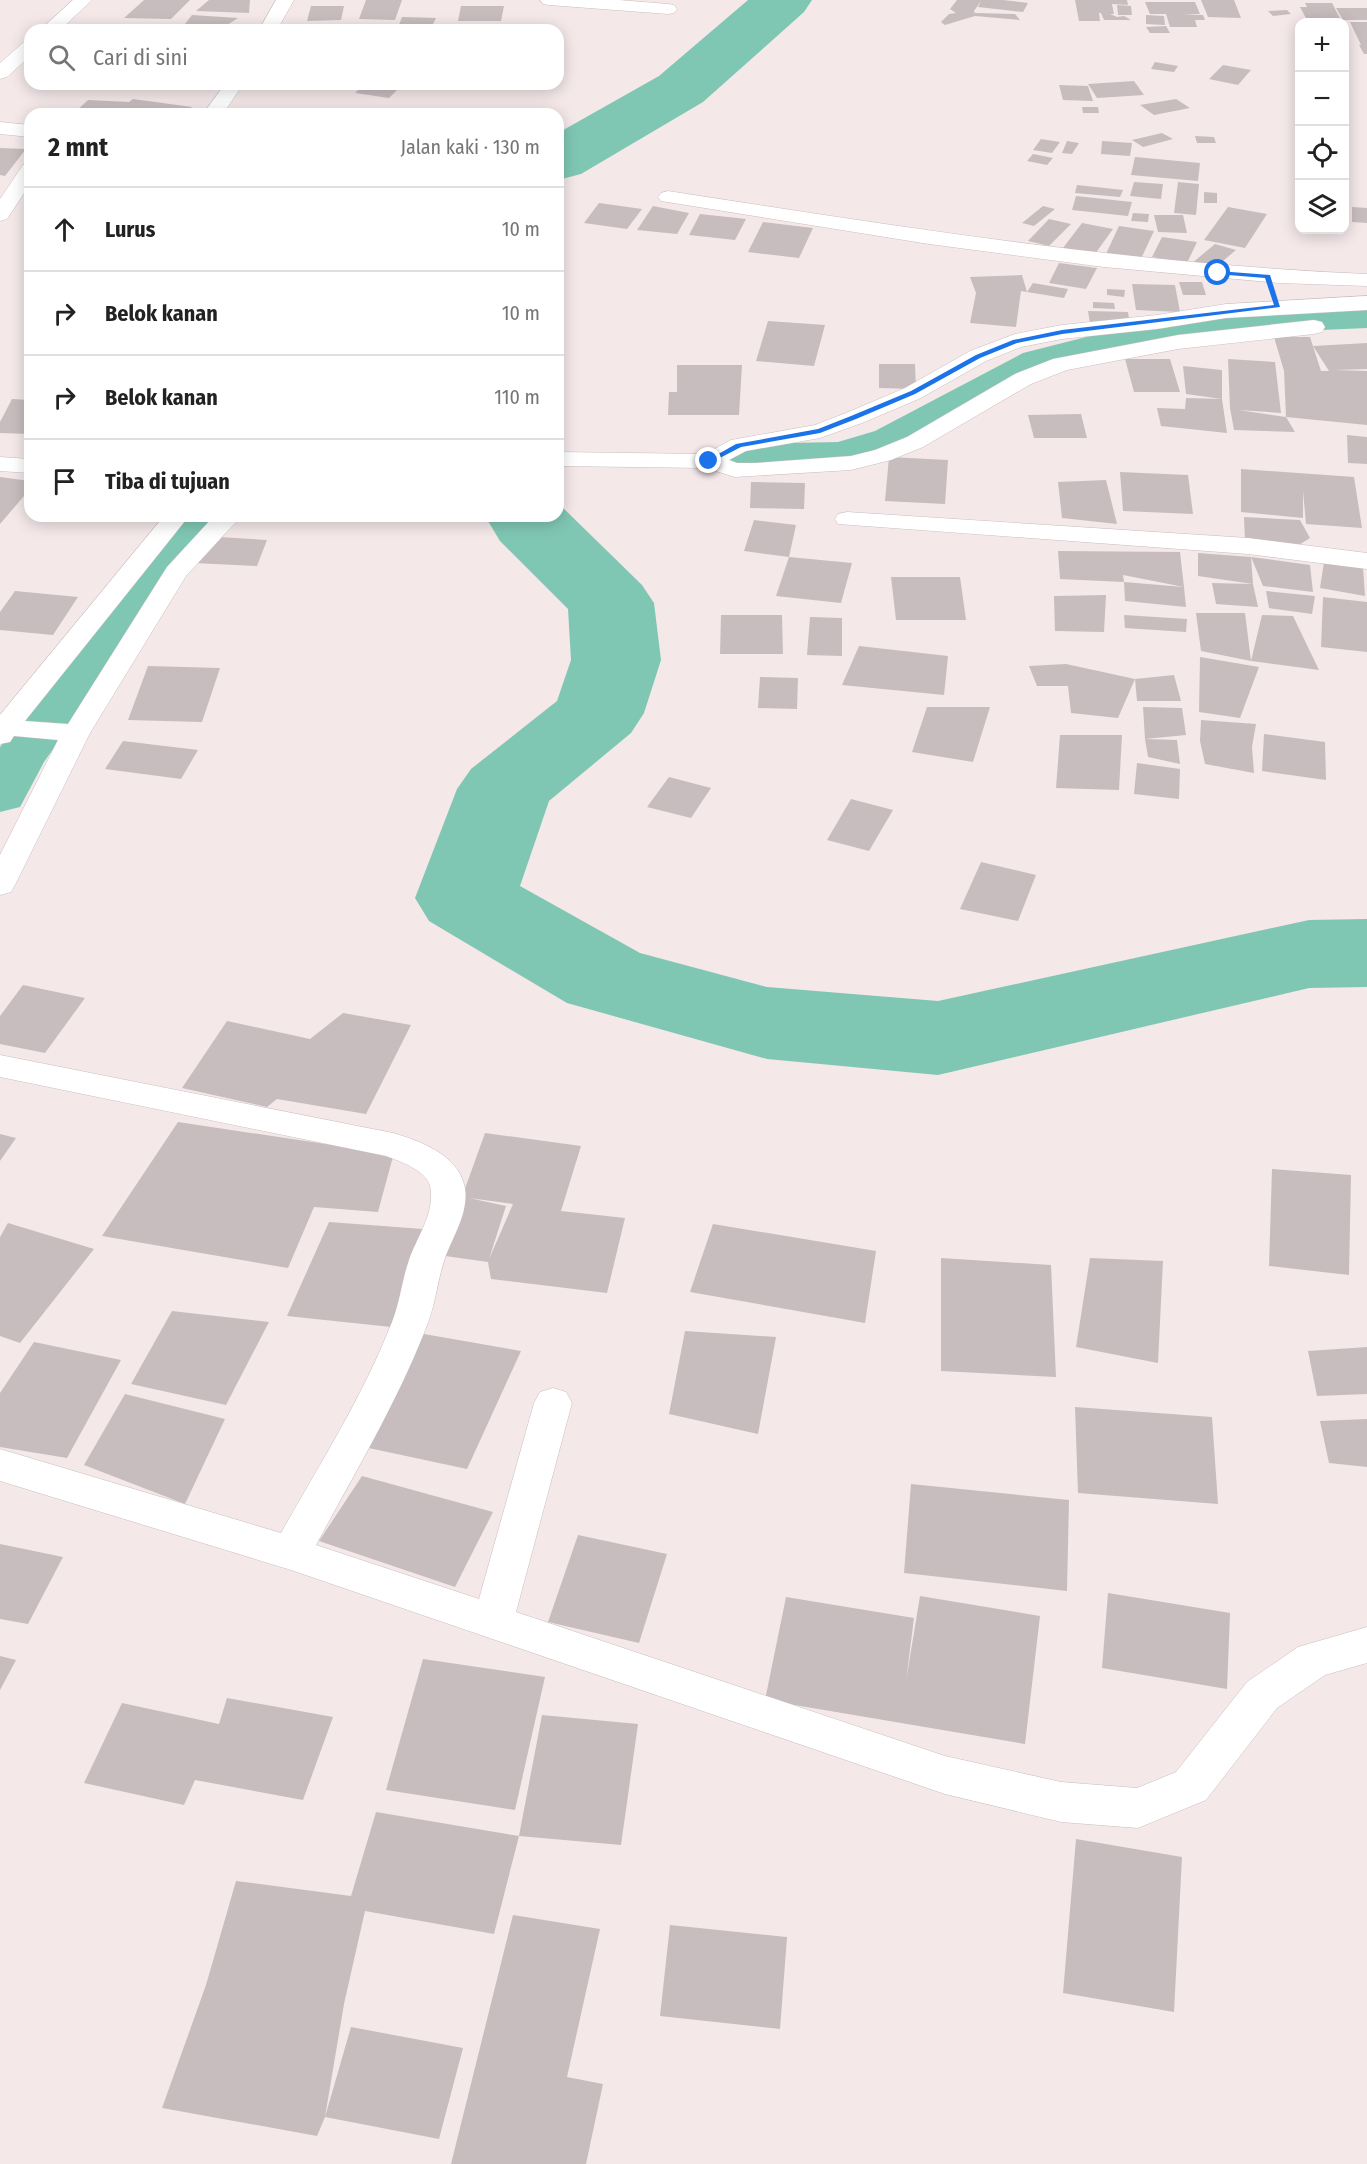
<!DOCTYPE html>
<html lang="id">
<head>
<meta charset="utf-8">
<style>
	body { margin:0; font-family:"Fira Sans Condensed",sans-serif; background:#f2f2f2; color:#222 }
	.controls { position:absolute; right:18px; top:18px; display:grid; overflow:hidden; border-radius:12px; box-shadow:0 3px 15px #0003 }
	.controls button { width:54px; height:54px; display:grid; place-items:center; padding:0; border:0; border-bottom:2px solid #e0e0e0; background:#fff; color:#222; font:30px sans-serif }
	.stop { position:absolute; width:18px; height:18px; margin:-14px; border:4px solid #1a73e8; border-radius:50%; background:#fff }
	.stop.end { background:#1a73e8; border-color:#fff; box-shadow:0 2px 6px #0008 }
	.list { margin:0; padding:0; list-style:none }
	h2 { display:flex; justify-content:space-between; align-items:center; height:78px; margin:0; padding:0 24px; font-size:26px }
	h2 small { font-size:20px; font-weight:400; color:#767676 }
	.list li { display:grid; grid-template-columns:39px 1fr auto; gap:18px; align-items:center; box-sizing:border-box; height:84px; padding:0 24px; border-top:2px solid #e0e0e0 }
	.list b { display:block; font-size:22px; white-space:nowrap }
	.list em { font-size:20px; font-style:normal; color:#767676 }
	.icon { flex:none; width:33px; height:33px; fill:none; stroke:currentColor; stroke-width:2; stroke-linecap:round; stroke-linejoin:round }
	.map { position:relative; flex:none; width:1367px; height:2164px; overflow:hidden }
	.search { position:absolute; background:#fff; box-shadow:0 3px 15px #0003; left:24px; top:24px; width:540px; height:66px; display:flex; align-items:center; gap:15px; box-sizing:border-box; padding:0 21px; border-radius:18px; color:#767676; font-size:22px }
	.panel { position:absolute; background:#fff; box-shadow:0 3px 15px #0003; left:24px; top:108px; width:540px; height:414px; border-radius:18px }
	.map>svg:first-child { display:block }
	.lines { fill:none; stroke-linecap:round; stroke-linejoin:round }
	.canal { fill:#7fc7b3; fill-rule:evenodd }
	.river { fill:#7fc7b3; fill-rule:evenodd }
	.building { fill:#c8bdbe; fill-rule:evenodd }
	.street-casing { stroke:#c9bebf; stroke-width:1 }
	.street { fill:#fff; fill-rule:evenodd }
	.route { fill:#1a73e8 }
</style>
</head>
<body>
<div class="map">
<svg width="1367" height="2164" viewBox="0 0 1367 2164">
	<rect width="100%" height="100%" fill="#f4e8e9"/>
	<g class="lines">
		<path class="canal" d="M1367,302V328L1276,332L1115,356L1053,371L907,451L841,470L736,472L720,468L713,458L720,448L736,444L838,442L875,431L1023,353L1114,330L1276,306Z
			M180,516H231L224,526L185,564L156,603L44,762L20,807L0,812V747L120,581L151,544Z"/>
		<path class="river" d="M748,0H812L804,12L703,102L581,174L558,180V133L659,76Z
			M558,503L642,585L654,603L661,660L644,713L631,733L549,801L520,886L640,953L767,987L938,1001L1309,920L1367,919V987L1309,988L938,1075L767,1059L567,1003L429,921L415,898L457,789L471,769L557,701L571,660L568,609L500,541L485,516H558Z"/>
	</g>
	<path class="building" d="M144,0H190L171,19L124,18Z
		M209,0H250L249,13L196,11Z
		M366,0H402L395,20L359,19Z
		M957,0H1003L1028,3L1023,12L978,7L981,1L974,11L975,13L1015,14L1020,20L975,16L945,25L941,22L949,14L956,13L950,9Z
		M1075,0H1127L1128,5L1112,4L1114,14H1110L1117,17L1124,16L1131,20H1104L1101,13H1099L1100,21H1079Z
		M1201,0H1234L1241,18L1208,17Z
		M1145,2H1195L1200,14L1184,15H1203L1205,20H1195L1197,27H1170L1166,14H1150Z
		M1305,3H1332L1342,22H1308L1300,7H1307Z
		M1117,5L1131,6L1132,15H1118Z
		M311,6H344L341,20L307,21Z
		M461,6H504L501,21H458Z
		M1336,8H1367V20H1343Z
		M1287,10L1291,14L1273,16L1268,11Z
		M192,15L238,18L224,27L185,24Z
		M1146,15L1164,16L1165,25L1146,24Z
		M402,17L436,18L432,26L399,25Z
		M1350,22H1367V54H1364L1359,45H1361Z
		M120,26L155,28L154,30H116Z
		M1166,26L1170,33H1150L1146,27Z
		M1155,62L1178,66L1174,72L1151,69Z
		M1223,65L1251,70L1238,85L1209,79Z
		M1134,81L1144,95L1097,98L1088,84Z
		M364,84H403L389,98L355,93Z
		M1059,85L1088,86L1093,101L1063,100Z
		M133,99L192,107L184,114H73L88,100L129,102Z
		M1176,99L1190,108L1154,115L1140,105Z
		M1082,107H1098L1099,113H1083Z
		M1162,133L1173,139L1143,147L1132,140Z
		M1195,136L1214,137L1216,143H1197Z
		M1041,139L1060,142L1052,153L1033,150Z
		M1067,141L1079,143L1072,154L1062,153Z
		M1102,141L1132,143L1130,156L1101,154Z
		M0,148L26,149L5,176L0,175Z
		M1033,154L1053,158L1047,165L1027,161Z
		M1135,157L1200,163L1198,181L1131,175Z
		M1134,182L1163,184L1161,199L1130,196Z
		M1178,182L1199,184L1196,215L1174,213Z
		M1077,185L1123,190L1120,197L1075,193Z
		M1204,192L1217,193V203H1204Z
		M1076,196L1132,202L1128,216L1072,210Z
		M599,203L642,209L627,229L584,223Z
		M653,206L689,213L677,234L637,230Z
		M1043,206L1055,209L1034,226L1022,223Z
		M1228,207L1267,214L1245,248L1204,240Z
		M1352,207L1367,208V223L1352,222Z
		M1133,213L1149,214L1148,222L1131,221Z
		M700,214L746,219L735,240L689,235Z
		M1154,215H1183L1187,233L1158,232Z
		M1049,219L1071,224L1049,246L1028,241Z
		M763,222L813,228L799,258L748,252Z
		M1082,223L1113,229L1095,254L1063,248Z
		M1119,226L1154,231L1139,263L1104,258Z
		M1162,237L1197,242L1187,263L1152,257Z
		M1215,244L1236,250L1212,270L1191,264Z
		M1059,263L1097,268L1086,289L1049,283Z
		M1022,275L1027,292L1033,283L1068,289L1064,298L1027,292L1021,291L1016,327L970,323L976,293L970,277Z
		M1179,282H1202L1206,295H1183Z
		M1132,284L1175,285L1180,312L1136,310Z
		M1107,289L1125,290L1124,297L1107,295Z
		M1093,302L1114,303L1115,309L1093,308Z
		M1088,311L1128,312L1130,324L1090,323Z
		M768,321L825,325L814,366L756,361Z
		M1274,337H1310L1321,371H1329L1313,346L1367,343V369L1335,370L1367,371V425L1286,417L1284,371Z
		M1125,359H1170L1180,392H1134Z
		M1228,359L1275,362L1281,413L1238,410L1286,417L1295,432L1234,430L1230,408Z
		M879,364H915L916,389L879,388Z
		M677,365H742L739,415H668L669,392H677Z
		M1183,366L1222,370V399L1227,433L1161,426L1157,408L1185,409L1186,398L1222,399L1186,394Z
		M12,399L30,400V434L0,433V422Z
		M1081,414L1087,438H1034L1028,415Z
		M1347,435L1367,437V464L1348,463Z
		M889,457L948,460L945,504L885,501Z
		M1241,469L1354,477L1362,528L1306,524L1303,491V518L1241,512Z
		M1120,472L1188,475L1193,514L1123,511Z
		M0,477L30,481V489L0,524Z
		M1106,480L1117,524L1062,518L1058,482Z
		M751,482L805,483L804,509L750,508Z
		M1244,517L1300,520L1310,538L1294,548L1245,542Z
		M754,520L796,525L789,557L852,563L841,603L776,596L789,557L744,551Z
		M219,537L267,540L257,566L194,563Z
		M1058,551L1180,552L1184,587L1123,575L1124,582L1060,579Z
		M1198,553L1251,557L1253,584L1258,607L1216,604L1212,583L1253,584L1198,576Z
		M1251,557L1310,565L1313,592L1263,586Z
		M1324,562L1363,567L1365,596L1320,588Z
		M891,577H960L966,620H896Z
		M1124,582L1184,587L1186,607L1125,601Z
		M15,591L78,597L53,635L0,630V612Z
		M1266,591L1315,596L1312,614L1269,608Z
		M1106,595L1104,632L1055,631L1054,596Z
		M1323,597L1367,602V652L1321,647Z
		M1196,613H1245L1251,661L1262,615L1293,616L1319,670L1251,661L1201,651Z
		M721,615H782L783,654H720Z
		M1124,615L1187,619L1186,632L1125,628Z
		M810,617L842,618V656L807,655Z
		M859,646L948,656L944,695L842,685Z
		M1200,657L1259,667L1240,718L1199,712Z
		M1066,664L1135,679L1118,718L1071,713L1068,686H1037L1029,666Z
		M148,666L220,668L202,722L128,720Z
		M1174,675L1181,701H1137L1135,679Z
		M760,677L798,678L797,709L758,708Z
		M927,707H990L973,762L912,752Z
		M1143,707L1182,708L1186,735L1145,739Z
		M1201,720L1256,724L1252,747L1254,773L1205,764L1200,741Z
		M1264,734L1325,742L1326,780L1262,771Z
		M1060,735H1122L1119,790L1056,788Z
		M1145,739L1177,740L1180,764L1148,757Z
		M123,741L198,750L181,779L105,769Z
		M1137,763L1180,769L1179,799L1134,794Z
		M669,777L711,788L691,818L647,807Z
		M851,799L893,810L869,851L827,840Z
		M981,862L1036,875L1018,921L960,909Z
		M23,985L85,998L45,1053L0,1044V1016Z
		M343,1013L411,1025L366,1114L277,1099L267,1107L182,1088L227,1021L310,1039Z
		M178,1122L332,1145L395,1149L378,1212L314,1207L288,1268L102,1236Z
		M485,1133L581,1146L561,1211L625,1218L607,1293L491,1279L488,1262L438,1255L462,1197ZM469,1198L513,1204L489,1259L506,1206Z
		M0,1134L16,1138L0,1161Z
		M1272,1169L1351,1175L1349,1275L1269,1266Z
		M329,1222L423,1229L391,1327L287,1316Z
		M8,1223L94,1249L20,1343L0,1336V1237Z
		M713,1224L876,1251L865,1323L690,1292Z
		M941,1258L1051,1265L1056,1377L941,1371Z
		M1090,1258L1163,1261L1158,1363L1076,1347Z
		M172,1311L269,1322L226,1405L131,1384Z
		M685,1331L776,1337L758,1434L669,1414Z
		M424,1334L521,1351L467,1469L364,1447Z
		M34,1342L121,1360L67,1458L0,1447V1393Z
		M1367,1347V1394L1317,1396L1308,1351Z
		M125,1394L225,1419L185,1504L84,1465Z
		M1075,1407L1212,1417L1218,1504L1078,1493Z
		M1367,1419V1467L1329,1463L1320,1421Z
		M362,1476L493,1512L455,1587L319,1541Z
		M911,1484L1069,1500L1067,1591L904,1573Z
		M578,1535L667,1554L639,1643L548,1622Z
		M0,1544L63,1557L28,1624L0,1619Z
		M1108,1593L1230,1613L1227,1689L1102,1668Z
		M920,1596L1040,1616L1025,1744L765,1700L786,1597L914,1618L906,1681Z
		M0,1656L16,1660L0,1690Z
		M423,1659L545,1677L515,1810L386,1790Z
		M227,1698L333,1717L303,1800L195,1780L184,1805L84,1783L122,1703L219,1724Z
		M542,1715L638,1724L621,1845L519,1836Z
		M376,1812L519,1836L494,1934L365,1911L344,2004L325,2117L351,2027L463,2048L439,2139L325,2117L317,2136L162,2108L206,1985L236,1881L351,1896Z
		M1076,1839L1182,1857L1174,2012L1063,1993Z
		M513,1915L600,1929L567,2077L603,2084L586,2164H451Z
		M670,1925L787,1937L780,2029L660,2016Z"/>
	<g class="lines">
		<defs>
			<path id="street" d="M73,0H92L60,30H40Z
				M276,0H294L277,30H259Z
				M540,0H619L668,4L674,5L677,9L674,13L668,14L549,5L543,4Z
				M30,41V56L7,77L0,79V63L24,42Z
				M225,84H243L223,114H203Z
				M0,122L30,125V137L0,134Z
				M30,163V184L7,219L0,221V199L23,165Z
				M668,191C901,227 1132,264 1367,274V286L1279,283L1104,267L929,244L661,201L658,197L661,193Z
				M1367,296V310L1226,318L1157,329L1062,339L1021,347L986,361L921,398L862,423L820,438L746,451L729,460L737,463H756L851,456L875,450L907,437L1015,374L1053,359L1178,335L1314,320L1322,322L1325,327L1322,332L1314,334L1178,349L1067,370L1031,384L923,447L891,460L851,470L735,477L706,468L558,466V452L705,454L731,440L815,425L846,413L905,388L970,351L1015,334L1062,325L1157,315L1226,304Z
				M0,457L30,459V473L0,471Z
				M847,512L1248,538L1367,553V569L1248,554L838,524L835,519L838,514Z
				M164,516H189L25,721L68,724L167,567L214,516H244L232,526L186,576L90,733L15,885L11,892L0,895V855L58,740L14,736L10,742L0,744V715Z
				M0,1055L393,1133C420,1141 456,1154 464,1184C471,1209 453,1236 445,1258C438,1278 436,1300 429,1320C400,1398 355,1472 316,1545L479,1599L534,1403L540,1392L553,1388L566,1392L572,1403L516,1612L945,1756L1061,1782L1137,1788L1176,1772L1247,1682L1298,1647L1367,1627V1663L1325,1675L1277,1708L1206,1800L1138,1828L1061,1822L945,1794L291,1570L0,1481V1449L281,1533C320,1464 363,1396 392,1322C400,1302 402,1280 409,1260C417,1237 436,1211 430,1186C426,1170 399,1161 386,1156L0,1077Z"/>
		</defs>
		<use href="#street" class="street-casing"/>
		<use href="#street" class="street"/>
	</g>
	<path class="route" d="M1218,271L1270,275L1280,307L1062,334L1017,343L980,358L915,394L856,419L820,433L741,447L712,462L706,461L736,444L818,429L851,416L911,391L976,355L1013,340L1062,330L1274,305L1265,278L1216,274Z"/>
</svg>
<div class="controls">
<button>+</button>
<button>−</button>
<button><svg class="icon" aria-label="locate" viewBox="0 0 24 24"><circle cx="12" cy="12" r="6"/><path d="M12 2v4M12 18v4M2 12h4M18 12h4"/></svg></button>
<button><svg class="icon" aria-label="layers" viewBox="0 0 24 24"><path d="M12 4l9 5-9 5-9-5zM3 14l9 5 9-5"/></svg></button>
</div>
<div class="stop" style="left:1218px;top:273px"></div>
<div class="stop end" style="left:709px;top:461px"></div>
<div class="search"><svg class="icon" aria-label="search" viewBox="0 0 24 24"><circle cx="10" cy="10" r="6"/><path d="M15 15l6 6"/></svg>Cari di sini</div>
<section class="panel">
<h2>2 mnt<small>Jalan kaki · 130 m</small></h2>
<ul class="list">
<li><svg class="icon" aria-label="ahead" viewBox="0 0 24 24"><path d="M12 20V5M6 11l6-6 6 6"/></svg><div><b>Lurus</b></div><em>10 m</em></li>
<li><svg class="icon" aria-label="right" viewBox="0 0 24 24"><path d="M7 20v-9h11M14 6l5 5-5 5"/></svg><div><b>Belok kanan</b></div><em>10 m</em></li>
<li><svg class="icon" aria-label="right" viewBox="0 0 24 24"><path d="M7 20v-9h11M14 6l5 5-5 5"/></svg><div><b>Belok kanan</b></div><em>110 m</em></li>
<li><svg class="icon" aria-label="arrive" viewBox="0 0 24 24"><path d="M6 21V4h12l-3 4 3 4H6"/></svg><div><b>Tiba di tujuan</b></div></li>
</ul>
</section>
</div>
</body>
</html>
